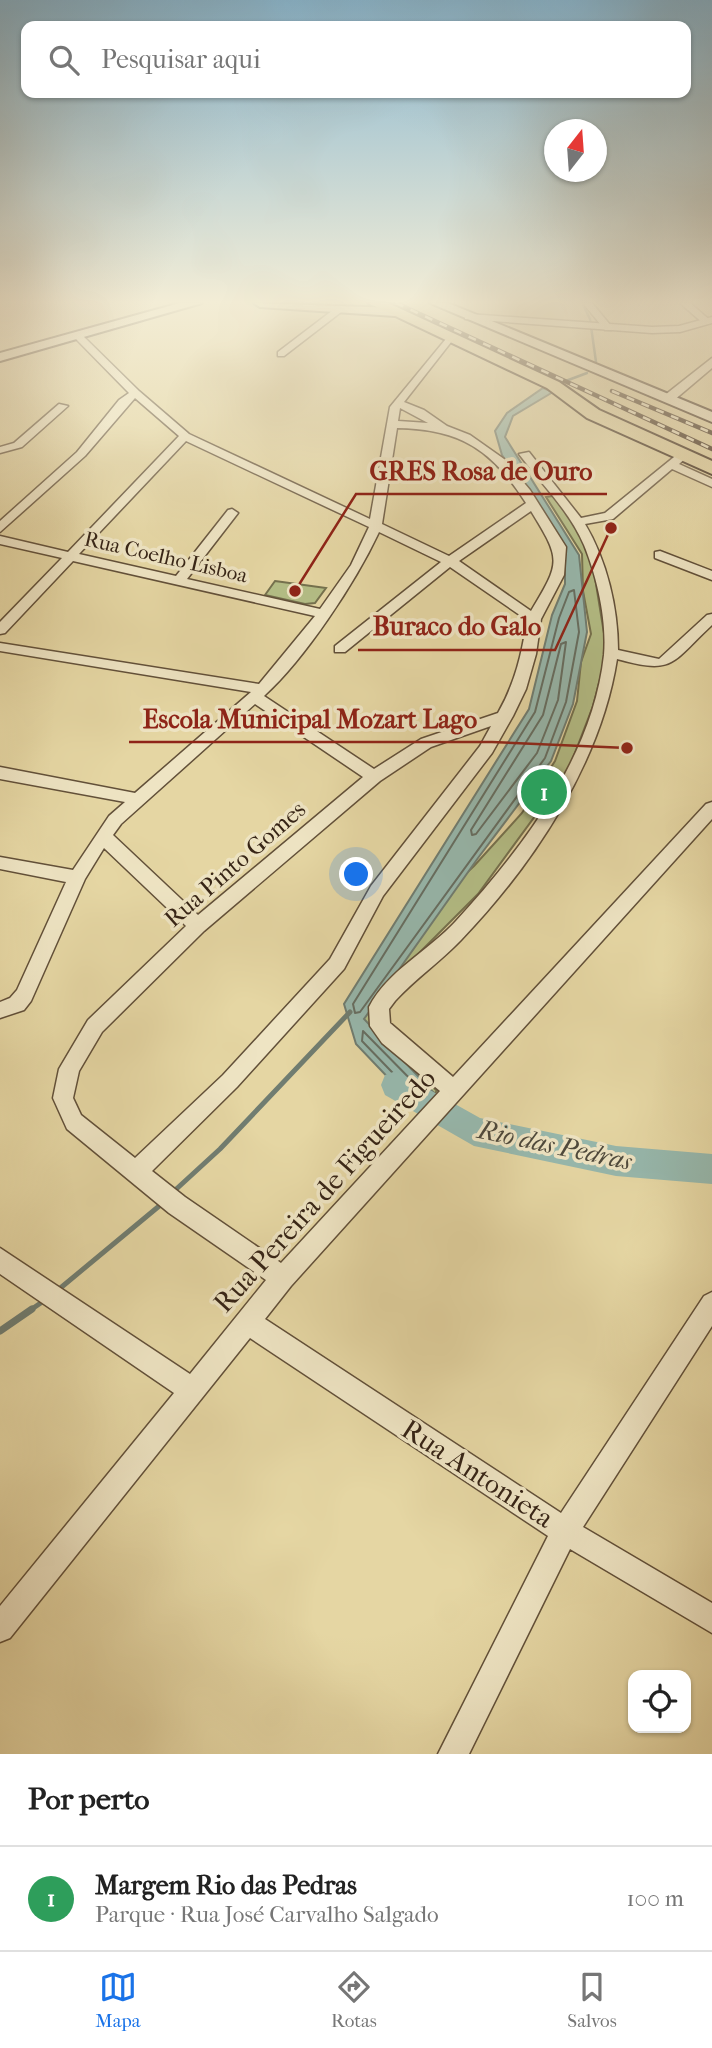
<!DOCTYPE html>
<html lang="pt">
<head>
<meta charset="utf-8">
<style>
	body { margin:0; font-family:"IM FELL French Canon",serif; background:#f6f6f6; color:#222 }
	.controls { position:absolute; right:21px; bottom:21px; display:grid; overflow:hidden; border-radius:14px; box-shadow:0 2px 5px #0004 }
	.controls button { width:63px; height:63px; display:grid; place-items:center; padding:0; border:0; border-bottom:2px solid #e0e0e0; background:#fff; color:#222; font:35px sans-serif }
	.compass { position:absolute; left:544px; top:119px; width:63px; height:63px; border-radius:50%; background:#fff; box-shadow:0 2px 5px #0004; rotate:17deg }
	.you { position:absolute; left:357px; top:875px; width:24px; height:24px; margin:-18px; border:5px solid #fff; border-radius:50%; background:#1a73e8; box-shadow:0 0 0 10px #1a73e833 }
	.badge { display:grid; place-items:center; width:46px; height:46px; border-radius:50%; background:#1a73e8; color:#fff; font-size:23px; font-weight:700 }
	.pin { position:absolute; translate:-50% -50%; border:4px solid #fff; box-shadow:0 2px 7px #0006 }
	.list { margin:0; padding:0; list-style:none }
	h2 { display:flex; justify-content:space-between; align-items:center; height:91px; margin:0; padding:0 28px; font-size:30px }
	h2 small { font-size:23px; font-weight:400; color:#767676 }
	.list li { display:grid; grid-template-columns:46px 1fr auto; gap:21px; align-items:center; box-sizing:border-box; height:105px; padding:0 28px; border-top:2px solid #e0e0e0 }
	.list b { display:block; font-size:26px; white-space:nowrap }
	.list p { margin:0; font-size:23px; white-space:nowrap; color:#767676 }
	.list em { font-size:23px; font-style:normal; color:#767676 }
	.icon { flex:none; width:38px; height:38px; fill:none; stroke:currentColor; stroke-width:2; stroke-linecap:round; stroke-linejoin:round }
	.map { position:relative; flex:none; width:712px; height:1754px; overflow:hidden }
	.search { position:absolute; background:#fff; box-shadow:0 2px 5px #0004; left:21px; right:21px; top:21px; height:77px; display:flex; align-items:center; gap:18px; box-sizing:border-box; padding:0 24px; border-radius:14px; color:#767676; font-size:26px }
	.sheet { height:196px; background:#fff }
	nav { display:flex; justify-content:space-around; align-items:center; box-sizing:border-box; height:98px; border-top:2px solid #e0e0e0; background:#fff; font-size:19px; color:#767676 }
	nav a { display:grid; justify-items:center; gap:4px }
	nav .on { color:#1a73e8 }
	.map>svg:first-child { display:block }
	.green { fill:#b4be86; stroke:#75714e; stroke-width:2 }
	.water { fill:#97b8ad; stroke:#707d71; stroke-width:2 }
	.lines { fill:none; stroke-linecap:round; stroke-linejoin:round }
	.shore { stroke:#666e62; stroke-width:2 }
	.stream-far2 { stroke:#707d71; stroke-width:2.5 }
	.stream-far1 { stroke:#707d71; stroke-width:5 }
	.stream { stroke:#707d71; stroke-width:7 }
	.river { fill:#97b8ad; fill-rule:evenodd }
	.minor-casing { stroke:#625039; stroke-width:3 }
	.tertiary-casing { stroke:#625039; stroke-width:3 }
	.secondary-casing { stroke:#362416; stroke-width:4 }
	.primary-casing { stroke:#362416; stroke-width:4 }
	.minor { fill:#eee4c3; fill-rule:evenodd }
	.tertiary { fill:#eee4c3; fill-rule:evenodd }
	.secondary { fill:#eee4c3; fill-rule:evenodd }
	.primary { fill:#e5d6a3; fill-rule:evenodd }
	.rail-casing { stroke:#362416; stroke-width:4.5 }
	.rail { stroke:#eee4c3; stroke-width:2.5; stroke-dasharray:8; stroke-linecap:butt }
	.labels { text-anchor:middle; stroke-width:7; stroke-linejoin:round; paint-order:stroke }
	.far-street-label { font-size:21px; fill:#362416; stroke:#eee4c3 }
	.street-label { font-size:24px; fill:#362416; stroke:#eee4c3 }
	.water-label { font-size:26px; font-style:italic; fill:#4e493c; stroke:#eee4c3 }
	.near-street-label { font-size:28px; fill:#362416; stroke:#eee4c3 }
	.leader { fill:none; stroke:#8f2418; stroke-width:2.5 }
	.callout-dot { fill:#8f2418; stroke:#eee4c3; stroke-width:2.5 }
	.callout-label { font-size:26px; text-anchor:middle; font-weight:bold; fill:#8f2418; stroke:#eee4c3; stroke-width:7; stroke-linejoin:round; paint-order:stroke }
</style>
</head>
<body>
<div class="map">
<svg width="712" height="1754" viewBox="0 0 712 1754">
	<rect width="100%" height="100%" fill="#e5d6a3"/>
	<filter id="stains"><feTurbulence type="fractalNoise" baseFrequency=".00286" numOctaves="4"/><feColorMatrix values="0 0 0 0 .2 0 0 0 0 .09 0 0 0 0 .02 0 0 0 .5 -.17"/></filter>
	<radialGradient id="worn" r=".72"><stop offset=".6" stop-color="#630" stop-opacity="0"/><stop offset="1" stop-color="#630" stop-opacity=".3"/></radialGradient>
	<path class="green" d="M560,495L591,553L607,652L593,706L568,771L478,894L408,964L373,1028L437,1091L427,1100L397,1078L357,1009L412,923L474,866L522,813L555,761L577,701L581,662L591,634L583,591L582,554L546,497Z
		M275,581L326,588L315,603L305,604L265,595Z"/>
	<path class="water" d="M543,388L553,392L513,416L505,437L579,555L587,632L573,704L551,761L478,858L364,1019L434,1093L418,1109L356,1044L344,1004L529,709L552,615L565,584V548L502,455L495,431L507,413Z"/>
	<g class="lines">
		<path class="shore" d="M574,590L579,632L566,702L545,758L360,1012L355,1013L353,1004L535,712L559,618L569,592Z
			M566,642L558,700L537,753L476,834L472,835L471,830L543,715L561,644Z
			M363,1031L422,1091L421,1097H416L362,1041Z"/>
		<path class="stream-far2" d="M582,303L590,319L596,362
			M563,382L587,373"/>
		<path class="stream-far1" d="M172,1193L220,1149L350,1012
			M58,1290L164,1202
			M29,1311L45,1300"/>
		<path class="stream" d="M0,1331L32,1309"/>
		<path class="river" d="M396,1071L480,1118L616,1146L712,1154V1184L616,1176L474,1146L385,1095L381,1085L385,1075Z"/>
		<defs>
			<path id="minor" d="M583,303H592L611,326V330H605Z
				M680,303H690L712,322L704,324Z
				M337,307L345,309L284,356H278V352Z
				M450,334L455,337L404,402L424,410L447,426L470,435L504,459L530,490L566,547L564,575L541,619L536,654L526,689L513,716L492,753L383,896L344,969L237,1087L152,1171L185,1197L281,1263L440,1091L382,1043L370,1026L369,1007C387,971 430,950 456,921C523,848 593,756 604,655C607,620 597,577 584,545C569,510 541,484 519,454L529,452L581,518L605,513L679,453H687V457L679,464L712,479V487L672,469L613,519L585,524C607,561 618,608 618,650L659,659L707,615L712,614V625C671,663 675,675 617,659C601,763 533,865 461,940C440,962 415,979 395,1001L389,1009L390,1023L453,1077L706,804L712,802V819L291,1286L265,1319L561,1513L704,1296L712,1292V1326L583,1527L712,1603V1633L570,1549L469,1754H438L548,1536L250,1338L10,1638L0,1642V1606L174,1393L0,1274V1248L190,1374L266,1280L169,1213L67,1129L53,1098L59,1069L88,1020L186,926L104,848L85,879L31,1001L24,1010L0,1018V1002L10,998L17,990L66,882L0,869V857L73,870L109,816L125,802L0,779V767L135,793L251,692L0,651V643L259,684L315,616L73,561L5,633L0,634V622L62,558L0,544V536L68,552L179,436L135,398L85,456L0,532V521L77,452L119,400L129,393L76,339V335H82L139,391L189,434L370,519L390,407ZM400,408L428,423L398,421ZM397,428C461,429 492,450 526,503L449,556L382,524ZM186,441L369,527L351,565L320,609L187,579L238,513L232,509L228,510L176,576L79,554ZM531,511C561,560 561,561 531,611L459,561ZM379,532L441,562L335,646V652H345L450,567L527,620C522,654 515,683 498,713L421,739L374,769L264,696C305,659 355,583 379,532ZM255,704L363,777L198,915L113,835L121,824ZM491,726L480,746L371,886L330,959L223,1075L135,1158L81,1115L73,1098L79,1071L102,1032L204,931L380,781L431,747Z
				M59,404L68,406L22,447L0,453V447L14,443Z
				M660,551L712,571V580L655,558V552Z"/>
			<path id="tertiary" d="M469,314L652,327L679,326L712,317V323L680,332L652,333L465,319V315Z
				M712,358V368L673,401H665V395Z"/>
			<path id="secondary" d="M180,303H202L0,361V353Z
				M254,303L395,308L401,312L395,316L260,307Z
				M430,303H448L712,412V422Z"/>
			<path id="primary" d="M368,303H388L559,382L599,410L712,461V474L587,418L547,388Z"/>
		</defs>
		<use href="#minor" class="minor-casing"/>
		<use href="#tertiary" class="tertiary-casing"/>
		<use href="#secondary" class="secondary-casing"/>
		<use href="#primary" class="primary-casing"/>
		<use href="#minor" class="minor"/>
		<use href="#tertiary" class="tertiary"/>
		<use href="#secondary" class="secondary"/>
		<use href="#primary" class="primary"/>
		<defs>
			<path id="rail" d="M396,303L712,449
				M612,391L712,433"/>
		</defs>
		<use href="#rail" class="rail-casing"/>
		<use href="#rail" class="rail"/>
	</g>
	<linearGradient id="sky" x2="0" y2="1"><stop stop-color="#87b6d0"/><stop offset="0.55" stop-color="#f3edd6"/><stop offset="1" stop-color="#f3edd6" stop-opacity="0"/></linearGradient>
	<rect width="712" height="549" fill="url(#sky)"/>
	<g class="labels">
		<g class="far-street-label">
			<text transform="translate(166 557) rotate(13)" y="7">Rua Coelho Lisboa</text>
		</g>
		<g class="street-label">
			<text transform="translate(235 864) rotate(-41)" y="8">Rua Pinto Gomes</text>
		</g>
		<g class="water-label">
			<text transform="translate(555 1145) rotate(12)" y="9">Rio das Pedras</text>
		</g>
		<g class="near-street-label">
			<text transform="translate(324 1190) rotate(-48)" y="10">Rua Pereira de Figueiredo</text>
			<text transform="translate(478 1473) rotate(33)" y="10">Rua Antonieta</text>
		</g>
	</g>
	<path class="leader" d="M295 591L356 494H607M611 528L555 650H358M627 748L492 742H129"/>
	<g class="callout-dot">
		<circle cx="295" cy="591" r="7"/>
		<circle cx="611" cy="528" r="7"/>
		<circle cx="627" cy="748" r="7"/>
	</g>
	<g class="callout-label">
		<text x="481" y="480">GRES Rosa de Ouro</text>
		<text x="457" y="635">Buraco do Galo</text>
		<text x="310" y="728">Escola Municipal Mozart Lago</text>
	</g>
	<rect width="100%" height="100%" filter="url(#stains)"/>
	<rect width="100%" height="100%" fill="url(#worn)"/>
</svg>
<div class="controls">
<button><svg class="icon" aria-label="locate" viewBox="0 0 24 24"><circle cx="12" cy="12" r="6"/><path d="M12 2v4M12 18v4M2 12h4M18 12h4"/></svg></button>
</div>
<svg class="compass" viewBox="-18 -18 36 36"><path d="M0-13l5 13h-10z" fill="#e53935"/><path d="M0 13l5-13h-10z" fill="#767676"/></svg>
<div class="you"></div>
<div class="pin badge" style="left:544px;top:792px;background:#2e9e5b">1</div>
<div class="search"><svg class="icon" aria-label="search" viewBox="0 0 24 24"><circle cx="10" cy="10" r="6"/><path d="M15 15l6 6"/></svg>Pesquisar aqui</div>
</div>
<section class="sheet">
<h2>Por perto<small></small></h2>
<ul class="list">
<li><span class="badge" style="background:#2e9e5b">1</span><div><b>Margem Rio das Pedras</b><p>Parque · Rua José Carvalho Salgado</p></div><em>100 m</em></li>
</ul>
</section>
<nav>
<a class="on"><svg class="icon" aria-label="map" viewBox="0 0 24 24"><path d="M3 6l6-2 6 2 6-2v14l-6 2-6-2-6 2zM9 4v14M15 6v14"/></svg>Mapa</a>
<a><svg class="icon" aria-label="directions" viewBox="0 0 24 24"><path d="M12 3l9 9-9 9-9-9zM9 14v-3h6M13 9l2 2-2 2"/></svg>Rotas</a>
<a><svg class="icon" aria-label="saved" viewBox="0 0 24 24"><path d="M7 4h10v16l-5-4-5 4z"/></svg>Salvos</a>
</nav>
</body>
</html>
